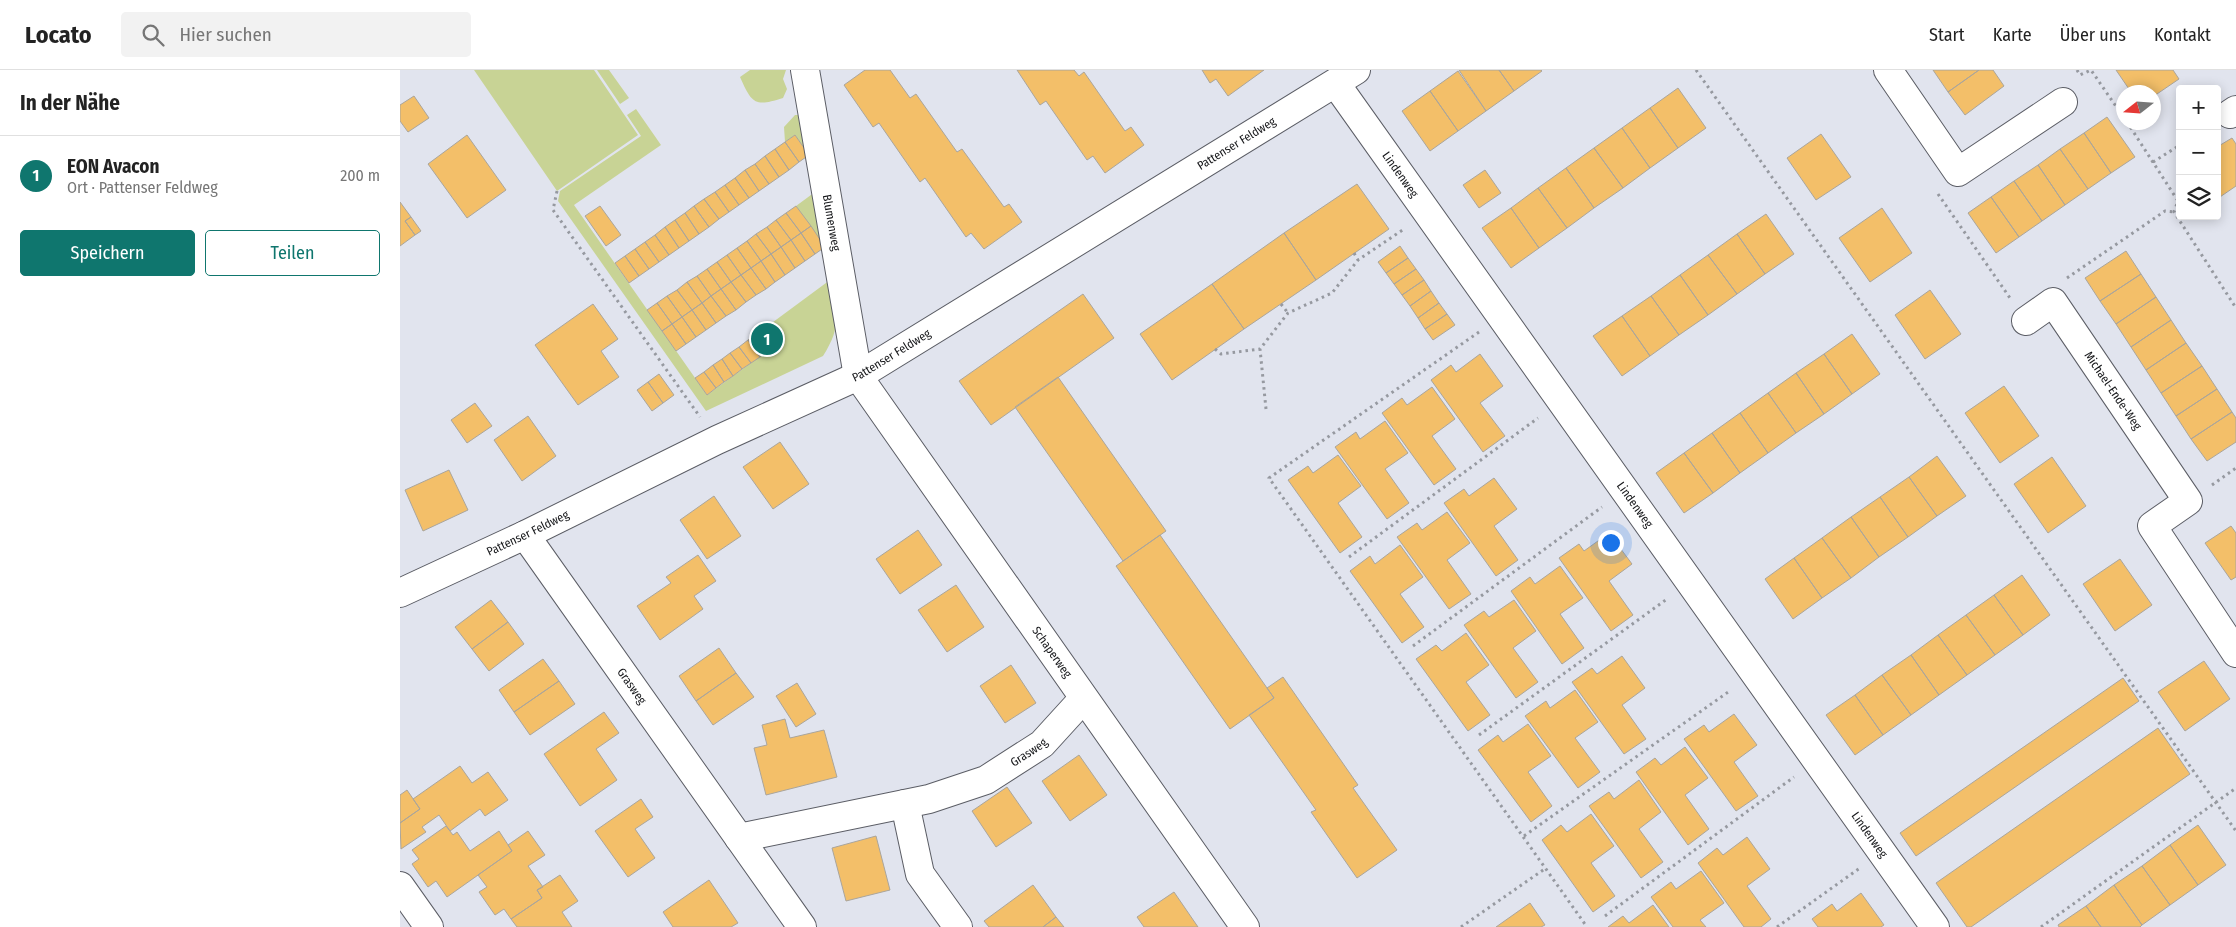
<!DOCTYPE html>
<html lang="de">
<head>
<meta charset="utf-8">
<style>
	body { margin:0; font-family:"Fira Sans Condensed",sans-serif; background:#f2f2f2; color:#222 }
	.controls { position:absolute; right:15px; top:15px; display:grid; overflow:hidden; border-radius:5px; box-shadow:0 2px 12px #0003 }
	.controls button { width:45px; height:45px; display:grid; place-items:center; padding:0; border:0; border-bottom:1px solid #e0e0e0; background:#fff; color:#222; font:25px sans-serif }
	.compass { position:absolute; left:1716px; top:15px; width:45px; height:45px; border-radius:50%; background:#fff; box-shadow:0 2px 12px #0003; rotate:253deg }
	.you { position:absolute; left:1210px; top:472px; width:18px; height:18px; margin:-12px; border:4px solid #fff; border-radius:50%; background:#1a73e8; box-shadow:0 0 0 8px #1a73e833 }
	.badge { display:grid; place-items:center; width:32px; height:32px; border-radius:50%; background:#0f766e; color:#fff; font-size:16px; font-weight:700 }
	.pin { position:absolute; translate:-50% -50%; border:2px solid #fff; box-shadow:0 1px 5px #0006 }
	.list { margin:0; padding:0; list-style:none }
	h2 { display:flex; justify-content:space-between; align-items:center; height:65px; margin:0; padding:0 20px; font-size:21px }
	h2 small { font-size:16px; font-weight:400; color:#767676 }
	.list li { display:grid; grid-template-columns:32px 1fr auto; gap:15px; align-items:center; box-sizing:border-box; height:80px; padding:0 20px; border-top:1px solid #e0e0e0 }
	.list b { display:block; font-size:19px; white-space:nowrap }
	.list p { margin:0; font-size:16px; white-space:nowrap; color:#767676 }
	.list em { font-size:16px; font-style:normal; color:#767676 }
	.actions { display:flex; gap:10px; padding:15px 20px }
	.actions a { flex:1; padding:11px 0; border:1px solid #0f766e; border-radius:5px; text-align:center; font-size:18px; color:#0f766e }
	.actions .main { background:#0f766e; color:#fff }
	.icon { flex:none; width:28px; height:28px; fill:none; stroke:currentColor; stroke-width:2; stroke-linecap:round; stroke-linejoin:round }
	.map { position:relative; flex:none; width:1836px; height:857px; overflow:hidden }
	header { display:flex; align-items:center; gap:30px; box-sizing:border-box; height:70px; padding:0 25px; background:#fff; border-bottom:1px solid #e0e0e0 }
	header strong { font-size:24px }
	nav { display:flex; gap:28px; margin-inline-start:auto; font-size:18px }
	.search { width:350px; height:45px; background:#f2f2f2; display:flex; align-items:center; gap:12px; box-sizing:border-box; padding:0 18px; border-radius:5px; color:#767676; font-size:19px }
	main { display:flex }
	aside { flex:1; background:#fff }
	.map>svg:first-child { display:block }
	.green { fill:#c8d395 }
	.building { fill:#f3bf69; stroke:#aaa59c }
	.lines { fill:none; stroke-linecap:round; stroke-linejoin:round }
	.minor-casing { stroke:#5b5d65; stroke-width:30 }
	.path { stroke:#9699a0; stroke-width:3; stroke-dasharray:2.5 4; stroke-linecap:butt }
	.minor { stroke:#fff; stroke-width:28 }
	.labels { text-anchor:middle; stroke-width:4.5; stroke-linejoin:round; paint-order:stroke }
	.street-label { font-size:12px; fill:#151619; stroke:#fff }
</style>
</head>
<body>
<header>
<strong>Locato</strong>
<div class="search"><svg class="icon" aria-label="search" viewBox="0 0 24 24"><circle cx="10" cy="10" r="6"/><path d="M15 15l6 6"/></svg>Hier suchen</div>
<nav><a>Start</a><a>Karte</a><a>Über uns</a><a>Kontakt</a></nav>
</header>
<main>
<aside>
<h2>In der Nähe<small></small></h2>
<ul class="list">
<li><span class="badge">1</span><div><b>EON Avacon</b><p>Ort · Pattenser Feldweg</p></div><em>200 m</em></li>
</ul>
<div class="actions"><a class="main">Speichern</a><a>Teilen</a></div>
</aside>
<div class="map">
<svg width="1836" height="857" viewBox="0 0 1836 857">
	<rect width="100%" height="100%" fill="#e1e4ee"/>
	<path class="green" d="M74,0H194L238,65L157,121Z
		M197,0H209L229,28L220,34Z
		M350,0H386L383,9L387,19L383,28C355,37 352,34 340,7Z
		M236,39L261,75L174,135L307,325L377,274L365,258L430,210C436,245 443,254 423,286L306,341L158,131L160,121L241,66L227,45Z
		M395,45H402L409,85L395,65L385,72L384,57Z
		M415,122L425,177L396,136Z"/>
	<path class="building" d="M465,0H490L510,28L516,24L557,82L562,79L604,137L609,134L622,152L584,179L571,163L566,167L525,108L520,112L479,53L473,57L444,15Z
		M617,0H674L679,6L684,2L725,61L731,57L744,75L705,103L693,86L687,90L646,31L640,35Z
		M802,0H864L828,26L816,9L810,13Z
		M1059,0H1099L1114,21L1086,41Z
		M1099,0H1141L1142,1L1114,21Z
		M1533,0H1579L1548,22Z
		M1579,0H1593L1604,16L1565,45L1548,22Z
		M1716,0H1773L1779,9L1754,26V22H1731Z
		M1058,1L1086,41L1058,61L1030,21Z
		M1278,18L1306,58L1278,78L1250,38Z
		M1030,21L1058,61L1030,81L1002,41Z
		M14,26L29,48L8,62L0,51V35Z
		M1250,38L1278,78L1250,98L1222,58Z
		M1707,47L1735,87L1711,103L1684,63Z
		M1222,58L1250,98L1223,118L1194,78Z
		M1684,63L1711,103L1688,119L1660,79Z
		M1421,64L1451,107L1416,130L1387,88Z
		M67,65L106,120L67,148L28,94Z
		M395,65L409,85L399,92L385,72Z
		M1832,68L1836,74V116L1817,129V77Z
		M385,72L399,92L389,100L375,79Z
		M1194,78L1223,118L1194,138L1166,98Z
		M375,79L389,100L379,107L365,86Z
		M1660,79L1688,119L1665,135L1638,95Z
		M365,86L379,107L369,114L355,94Z
		M355,94L369,114L359,121L345,100Z
		M1638,95L1665,135L1642,151L1614,111Z
		M1166,98L1194,138L1167,158L1138,118Z
		M345,100L359,121L349,128L335,108Z
		M1085,100L1101,123L1079,138L1063,115Z
		M335,108L349,128L339,135L325,115Z
		M1614,111L1642,151L1619,167L1591,127Z
		M957,114L989,159L916,210L884,163Z
		M325,115L339,135L329,142L315,122Z
		M1138,118L1167,158L1139,178L1111,138Z
		M315,122L329,142L319,149L304,129Z
		M1591,127L1619,167L1596,183L1568,143Z
		M304,129L319,149L309,157L294,136Z
		M0,132L11,147L5,151L15,165L0,176Z
		M200,136L221,165L206,176L185,146Z
		M294,136L309,157L299,164L285,143Z
		M396,136L411,156L401,163L386,143Z
		M1111,138L1139,178L1111,198L1082,158Z
		M1482,138L1512,183L1470,212L1439,168Z
		M285,143L299,164L289,171L275,150Z
		M386,143L401,163L391,170L376,150Z
		M1366,144L1394,184L1365,204L1337,164Z
		M11,147L21,161L15,165L5,151Z
		M275,150L289,171L279,178L265,157Z
		M376,150L391,170L381,177L367,157Z
		M411,156L425,177L415,184L401,163Z
		M265,157L279,178L269,185L255,165Z
		M367,157L381,177L371,184L356,164Z
		M401,163L415,184L405,191L391,170Z
		M884,163L916,210L844,259L812,214Z
		M356,164L371,184L361,191L347,171Z
		M1337,164L1365,204L1337,224L1308,185Z
		M255,165L269,185L259,192L245,172Z
		M391,170L405,191L395,198L381,177Z
		M347,171L361,191L351,198L337,178Z
		M245,172L259,192L249,199L235,179Z
		M1000,176L1008,188L986,203L978,192Z
		M381,177L395,198L385,205L371,184Z
		M337,178L351,198L341,205L327,185Z
		M235,179L249,199L239,206L225,186Z
		M1726,181L1741,204L1700,231L1685,208Z
		M371,184L385,205L375,212L361,191Z
		M327,185L341,205L331,212L317,192Z
		M1308,185L1337,224L1308,245L1280,205Z
		M225,186L239,206L229,213L215,193Z
		M1008,188L1016,199L994,214L986,203Z
		M361,191L375,212L366,219L351,198Z
		M317,192L331,212L321,219L307,199Z
		M351,198L366,219L356,225L341,205Z
		M307,199L321,219L311,226L297,206Z
		M1016,199L1024,210L1002,225L994,214Z
		M1741,204L1756,227L1716,254L1700,231Z
		M341,205L356,225L346,232L331,212Z
		M1280,205L1308,245L1279,265L1251,226Z
		M297,206L311,226L302,233L287,212Z
		M1024,210L1031,221L1010,236L1002,225Z
		M287,212L302,233L292,240L277,220Z
		M331,212L346,232L336,240L321,219Z
		M812,214L844,259L772,310L740,264Z
		M321,219L336,240L326,246L311,226Z
		M277,220L292,240L282,247L267,226Z
		M1530,220L1561,264L1525,289L1495,245Z
		M1031,221L1039,233L1018,248L1010,236Z
		M683,224L714,268L591,355L559,311Z
		M267,226L282,247L272,254L257,233Z
		M311,226L326,246L316,253L302,233Z
		M1251,226L1279,265L1250,286L1222,246Z
		M1756,227L1771,250L1731,277L1716,254Z
		M257,233L272,254L262,261L247,240Z
		M302,233L316,253L306,260L292,240Z
		M1039,233L1047,244L1025,259L1018,248Z
		M193,234L218,269L201,281L219,307L178,335L135,275Z
		M292,240L306,260L296,267L282,247Z
		M1047,244L1055,255L1033,270L1025,259Z
		M1222,246L1250,286L1222,306L1193,266Z
		M282,247L296,267L286,274L272,254Z
		M1771,250L1786,273L1746,300L1731,277Z
		M272,254L286,274L276,281L262,261Z
		M365,258L377,274L368,280L356,264Z
		M356,264L368,280L360,287L348,270Z
		M1452,264L1480,304L1452,324L1424,284Z
		M348,270L360,287L351,293L339,277Z
		M1786,273L1802,296L1761,323L1746,300Z
		M339,277L351,293L342,299L330,283Z
		M330,283L342,299L333,306L322,289Z
		M1080,284L1103,316L1080,333L1105,366L1083,382L1031,310L1051,295L1056,302Z
		M1424,284L1452,324L1424,344L1396,303Z
		M322,289L333,306L324,312L313,295Z
		M313,295L324,312L316,318L304,302Z
		M1802,296L1817,319L1776,346L1761,323Z
		M304,302L316,318L307,325L295,308Z
		M1396,303L1424,344L1396,363L1368,323Z
		M259,304L274,325L263,333L248,312Z
		M658,307L766,461L723,491L615,337Z
		M248,312L263,333L252,341L237,320Z
		M1604,316L1639,366L1600,393L1565,343Z
		M1032,317L1055,349L1032,366L1056,399L1034,415L982,343L1002,328L1007,335Z
		M1817,319L1832,342L1791,369L1776,346Z
		M1368,323L1396,363L1368,383L1340,343Z
		M75,333L92,356L67,373L51,350Z
		M1832,342L1836,348V372L1807,391L1791,369Z
		M1340,343L1368,383L1340,403L1312,363Z
		M128,346L156,386L122,411L94,370Z
		M985,351L1008,383L985,399L1009,433L987,449L935,377L956,362L960,369Z
		M1312,363L1340,403L1313,423L1284,383Z
		M380,372L409,414L373,439L343,397Z
		M1284,383L1313,423L1284,443L1256,403Z
		M938,385L961,416L938,433L962,467L940,483L888,410L908,396L913,403Z
		M1537,386L1566,426L1537,446L1509,407Z
		M1652,387L1686,436L1648,463L1614,414Z
		M49,400L68,440L23,461L5,420Z
		M1509,407L1537,446L1508,467L1480,427Z
		M1094,408L1117,439L1094,456L1118,490L1096,506L1044,433L1064,419L1069,426Z
		M314,426L341,466L307,489L280,450Z
		M1480,427L1508,467L1479,487L1451,447Z
		M1047,442L1070,473L1047,490L1071,524L1049,539L997,467L1017,453L1022,460Z
		M1451,447L1479,487L1451,508L1422,468Z
		M1831,456L1836,463V507L1831,510L1805,473Z
		M518,460L542,495L500,524L476,489Z
		M1209,463L1232,494L1209,511L1233,545L1211,561L1159,488L1179,474L1184,481Z
		M760,465L874,628L830,659L716,496Z
		M1422,468L1451,508L1422,528L1394,488Z
		M1000,475L1023,507L1000,524L1024,557L1002,573L950,501L970,486L975,494Z
		M298,485L316,511L294,526L303,539L260,570L237,536L271,513L266,507Z
		M1394,488L1422,528L1393,549L1365,509Z
		M1720,489L1752,535L1715,561L1683,514Z
		M1160,496L1183,528L1160,544L1184,578L1162,594L1111,521L1130,507L1135,514Z
		M1622,505L1650,545L1623,565L1594,525Z
		M556,515L584,557L547,582L518,540Z
		M1594,525L1623,565L1595,585L1566,545Z
		M91,530L108,552L72,579L55,557Z
		M1114,530L1136,561L1113,578L1138,612L1116,628L1064,555L1084,541L1089,547Z
		M1566,545L1595,585L1567,605L1538,565Z
		M108,552L124,574L89,601L72,579Z
		M1066,563L1089,595L1066,612L1090,645L1068,661L1016,589L1036,575L1042,581Z
		M1538,565L1567,605L1539,625L1511,585Z
		M319,578L336,603L296,631L279,606Z
		M1511,585L1539,625L1511,645L1482,605Z
		M1222,586L1245,618L1222,635L1246,669L1224,684L1172,612L1192,598L1197,604Z
		M143,589L159,611L114,642L99,620Z
		M1804,591L1830,629L1785,661L1758,622Z
		M611,595L636,633L605,653L580,616Z
		M336,603L354,627L313,655L296,631Z
		M1482,605L1511,645L1483,665L1455,625Z
		M883,607L958,715L953,718L997,780L957,808L911,742L916,740L849,645L874,628L867,618Z
		M1723,608L1739,631L1516,786L1500,763Z
		M159,611L175,634L130,665L114,642Z
		M397,613L416,644L396,657L376,626Z
		M1175,620L1198,652L1175,668L1200,702L1178,718L1125,646L1146,631L1150,638Z
		M1455,625L1483,665L1455,685L1426,645Z
		M204,642L219,663L196,679L217,710L180,736L144,684Z
		M1334,644L1357,675L1334,692L1358,726L1336,741L1284,669L1304,655L1309,662Z
		M385,649L390,668L424,660L437,707L366,725L354,678L367,675L362,655Z
		M1128,654L1151,686L1128,702L1152,736L1131,752L1078,680L1098,665L1103,672Z
		M1758,658L1790,704L1571,857H1567L1536,813Z
		M1285,677L1308,708L1285,725L1309,759L1288,775L1236,702L1255,688L1261,695Z
		M679,685L707,725L670,751L642,711Z
		M60,696L72,713L88,702L108,730L85,746L80,739L50,761L39,745L22,757L26,762L1,779L0,753L20,739L13,729Z
		M1239,710L1261,742L1239,759L1263,792L1241,808L1189,736L1209,722L1214,729Z
		M607,717L632,753L596,777L572,741Z
		M7,720L20,739L0,753V725Z
		M241,729L253,747L235,759L255,788L228,807L195,761Z
		M1191,744L1214,776L1191,793L1215,826L1193,842L1142,770L1161,755L1167,762Z
		M1798,755L1826,795L1798,815L1770,775Z
		M46,756L53,765L57,762L70,781L99,761L112,781L47,827L36,811L28,817L12,794L19,789L12,780Z
		M128,761L145,785L128,796L143,817L137,820L142,828L111,849L104,839L95,845L79,822L87,817L78,805L112,781L108,775Z
		M476,766L490,820L446,831L432,778Z
		M1347,767L1370,799L1347,816L1371,849L1361,857H1344L1298,793L1317,778L1323,785Z
		M1770,775L1798,815L1770,835L1742,796Z
		M1742,796L1770,835L1742,855L1714,815Z
		M1301,801L1324,833L1300,850L1306,857H1273L1251,827L1271,812L1276,819Z
		M160,805L178,831L162,842L172,857H117L111,849L142,828L137,820Z
		M309,810L338,853L331,857H273L263,842Z
		M633,815L656,847L643,857H589L584,851Z
		M1714,815L1742,855L1740,857H1701L1686,836Z
		M774,822L798,857H744L737,847Z
		M1461,823L1484,855L1481,857H1418L1412,849L1432,834L1437,841Z
		M1130,833L1145,855L1141,857H1096Z
		M1253,835L1269,857H1208L1223,846L1229,853Z
		M1686,836L1701,857H1659L1658,855Z
		M656,847L664,857H643Z"/>
	<g class="lines">
		<defs>
			<g id="minor">
				<path id="s1" d="M405,0L458,306L845,857"/>
				<path d="M1488,0L1558,102L1663,32"/>
				<path id="s2" d="M936,14L1535,857"/>
				<path d="M1830,44L1836,40"/>
				<path id="s3" d="M1626,251L1653,232L1788,431L1752,456L1836,583"/>
				<path id="s4" d="M125,465L402,857"/>
				<path id="s5" d="M0,523L125,465L317,370L458,306L956,0"/>
				<path d="M505,734L520,804L558,857"/>
				<path id="s6" d="M339,768L529,729L586,710L642,674L683,629"/>
				<path d="M0,816L29,857"/>
			</g>
		</defs>
		<use href="#minor" class="minor-casing"/>
		<path class="path" d="M1296,0L1836,761
			M1677,0L1680,5L1691,0L1724,48
			M1727,52L1778,131L1774,142L1836,238
			M1753,92L1780,75
			M157,121L153,140L300,347
			M1538,124L1610,228
			M954,183L958,190
			M1667,208L1765,141L1774,142
			M881,234L888,243
			M1079,262L869,408L1187,857
			M815,279L821,284L860,279
			M866,339L860,279L888,243L932,223L958,190L1004,159
			M1812,415L1836,398
			M949,487L1138,348
			M1013,576L1202,437
			M1079,665L1267,529
			M1124,766L1331,620
			M1205,846L1394,707
			M1061,857L1146,798
			M1377,857L1460,798
			M1641,857L1836,718"/>
		<use href="#minor" class="minor"/>
	</g>
	<g class="labels">
		<g class="street-label">
			<text dy="4" stroke="none"><textPath href="#s5" startOffset="951">Pattenser Feldweg</textPath></text>
			<text dy="4" stroke="none"><textPath href="#s2" startOffset="111">Lindenweg</textPath></text>
			<text dy="4" stroke="none"><textPath href="#s1" startOffset="155">Blumenweg</textPath></text>
			<text dy="4" stroke="none"><textPath href="#s5" startOffset="546">Pattenser Feldweg</textPath></text>
			<text dy="4" stroke="none"><textPath href="#s3" startOffset="140">Michael-Ende-Weg</textPath></text>
			<text dy="4" stroke="none"><textPath href="#s2" startOffset="516">Lindenweg</textPath></text>
			<text dy="4" stroke="none"><textPath href="#s5" startOffset="141">Pattenser Feldweg</textPath></text>
			<text dy="4" stroke="none"><textPath href="#s1" startOffset="648">Schaperweg</textPath></text>
			<text dy="4" stroke="none"><textPath href="#s4" startOffset="185">Grasweg</textPath></text>
			<text dy="4" stroke="none"><textPath href="#s6" startOffset="305">Grasweg</textPath></text>
			<text dy="4" stroke="none"><textPath href="#s2" startOffset="921">Lindenweg</textPath></text>
		</g>
	</g>
</svg>
<div class="controls">
<button>+</button>
<button>−</button>
<button><svg class="icon" aria-label="layers" viewBox="0 0 24 24"><path d="M12 4l9 5-9 5-9-5zM3 14l9 5 9-5"/></svg></button>
</div>
<svg class="compass" viewBox="-18 -18 36 36"><path d="M0-13l5 13h-10z" fill="#e53935"/><path d="M0 13l5-13h-10z" fill="#767676"/></svg>
<div class="you"></div>
<div class="pin badge" style="left:367px;top:269px">1</div>
</div>
</main>
</body>
</html>
